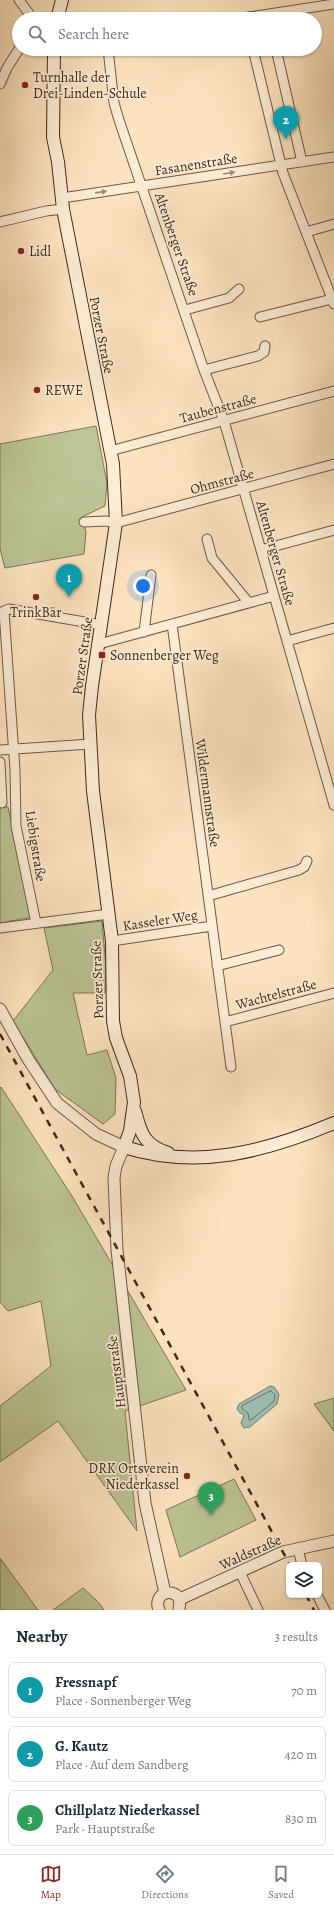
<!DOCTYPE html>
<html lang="en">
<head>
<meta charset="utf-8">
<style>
	body { margin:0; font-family:Alegreya,serif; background:#f2f2f3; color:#1f2937 }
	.controls { position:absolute; right:12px; bottom:12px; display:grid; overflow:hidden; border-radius:6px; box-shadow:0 1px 3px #0004 }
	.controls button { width:36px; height:36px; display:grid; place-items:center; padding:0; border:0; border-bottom:1px solid #e0e1e3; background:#fff; color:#1f2937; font:20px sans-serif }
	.you { position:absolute; left:143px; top:586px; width:14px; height:14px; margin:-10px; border:3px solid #fff; border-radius:50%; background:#1a73e8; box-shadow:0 0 0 6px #1a73e833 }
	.badge { display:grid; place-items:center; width:26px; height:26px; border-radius:50%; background:#8f2418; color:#fff; font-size:13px; font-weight:700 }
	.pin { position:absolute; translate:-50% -33px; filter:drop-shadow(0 1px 2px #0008) }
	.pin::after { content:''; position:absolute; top:21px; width:14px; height:12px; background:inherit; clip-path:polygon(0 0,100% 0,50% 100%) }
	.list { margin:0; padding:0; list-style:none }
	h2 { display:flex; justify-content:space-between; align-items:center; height:52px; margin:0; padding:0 16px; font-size:17px }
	h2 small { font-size:13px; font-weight:400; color:#747a83 }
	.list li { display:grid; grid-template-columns:26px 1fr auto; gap:12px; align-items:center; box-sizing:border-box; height:56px; margin:0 8px 8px; padding:0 8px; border:1px solid #e0e1e3; border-radius:6px }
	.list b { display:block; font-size:15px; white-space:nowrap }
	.list p { margin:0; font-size:13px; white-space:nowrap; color:#747a83 }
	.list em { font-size:13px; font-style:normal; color:#747a83 }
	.icon { flex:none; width:22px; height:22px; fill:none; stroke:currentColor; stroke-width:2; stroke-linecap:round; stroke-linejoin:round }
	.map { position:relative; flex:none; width:334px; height:1610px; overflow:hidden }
	.search { position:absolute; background:#fff; box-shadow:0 1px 3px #0004; left:12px; right:12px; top:12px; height:44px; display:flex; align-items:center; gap:10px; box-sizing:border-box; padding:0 14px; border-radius:22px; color:#747a83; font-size:15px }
	.sheet { height:244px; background:#fff }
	nav { display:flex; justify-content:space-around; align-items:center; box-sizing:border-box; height:56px; border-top:1px solid #e0e1e3; background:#fff; font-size:11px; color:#747a83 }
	nav a { display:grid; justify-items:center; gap:2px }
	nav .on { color:#8f2418 }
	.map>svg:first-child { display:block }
	.green { fill:#bcc595; stroke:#7c7658 }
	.water { fill:#9fbfb2; stroke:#788276 }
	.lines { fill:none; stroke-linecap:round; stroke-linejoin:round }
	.shore { stroke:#6e7366; stroke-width:1 }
	.minor-casing { stroke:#6d5644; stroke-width:11 }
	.tertiary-casing { stroke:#6d5644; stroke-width:13 }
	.secondary-casing { stroke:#3d271b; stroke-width:14 }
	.minor { stroke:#feedd6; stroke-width:9 }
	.tertiary { stroke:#feedd6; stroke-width:11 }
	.secondary { stroke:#feedd6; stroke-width:12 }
	.rail { stroke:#3d271b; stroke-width:2.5; stroke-dasharray:7 7; stroke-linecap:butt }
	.oneway { fill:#9e8a78 }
	.poi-dot { fill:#8f2418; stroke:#feedd6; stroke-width:1.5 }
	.labels { text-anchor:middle; stroke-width:3.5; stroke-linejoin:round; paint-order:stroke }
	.poi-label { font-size:14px; fill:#3d271b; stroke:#feedd6; text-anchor:start }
	.street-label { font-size:14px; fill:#3d271b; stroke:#feedd6 }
</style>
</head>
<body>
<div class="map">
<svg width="334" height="1610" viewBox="0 0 334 1610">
	<rect width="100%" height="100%" fill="#fde4c0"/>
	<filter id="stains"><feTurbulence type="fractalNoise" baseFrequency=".005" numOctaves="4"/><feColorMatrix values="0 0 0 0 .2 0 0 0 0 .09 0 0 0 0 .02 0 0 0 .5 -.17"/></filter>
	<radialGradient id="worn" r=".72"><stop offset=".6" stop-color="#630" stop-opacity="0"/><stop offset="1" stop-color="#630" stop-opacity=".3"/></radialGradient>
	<path class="green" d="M96,426L107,483L105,506L82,517L86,532L84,554L5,568L0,549V444Z
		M0,807H8L33,917L0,923Z
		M102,921L106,967L105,993H73L87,1055L107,1050L116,1078L115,1114L103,1124L55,1089L13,1021L53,970L44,928Z
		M1,1087L72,1196L186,1390L125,1411L137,1531L58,1421L0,1462V1406L51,1366L41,1301L8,1311L0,1302V1088Z
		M334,1398V1431L314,1404Z
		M234,1479L256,1520L180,1557L166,1510Z
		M0,1558L38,1610H0Z
		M83,1588L100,1604L104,1610H53Z"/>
	<path class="water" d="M270,1386L274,1387L279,1394L277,1404L250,1427L244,1428L241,1423L244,1415L240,1413L237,1409L239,1404Z"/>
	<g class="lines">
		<path class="shore" d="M271,1391L275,1395L274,1401L251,1420H249L248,1413L242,1409V1406Z"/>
		<defs>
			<path id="minor" d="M19,0L33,19
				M236,19L334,4
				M108,49L114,103L119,120L204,370L224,421L334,805
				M253,49L283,173L334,304
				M276,49L302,162
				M0,84L7,68L19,49
				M62,198L334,157
				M0,222L46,211L63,209
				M306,232L334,224
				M185,310L229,298L239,289
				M260,317L332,299
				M204,370L258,356L264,352L265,346
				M110,451L334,391
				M84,522L106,521L116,523L334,464
				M207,539L212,558L249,603
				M261,550L334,530
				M172,624L231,1067
				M144,632L151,575
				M287,641L334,628
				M99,644L274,596
				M0,750L90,744
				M0,762L2,803
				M208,896L299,870L304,867L307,861
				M36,923L16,826L15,770L4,611L9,609L102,625
				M0,928L109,914
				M112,941L212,926
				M217,966L279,950
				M225,1022L334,993
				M298,1549L302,1565
				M240,1572L258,1610
				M317,1595L325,1610"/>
			<path id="tertiary" d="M0,1009L28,1059L57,1103L96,1134L124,1147L116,1166L114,1178L117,1250L145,1503L165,1593
				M180,1599L283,1552L334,1541
				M159,1610C153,1595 170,1586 180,1599L179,1610"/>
			<path id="secondary" d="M57,19L62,0
				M54,49L53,137L58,162L63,209L113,464L116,523L92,686L89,715L93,791L112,941L113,1021L116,1038L130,1076L134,1102L130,1131L124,1147C197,1170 265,1152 334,1123
				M135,1111C141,1134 144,1145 168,1153"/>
		</defs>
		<use href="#minor" class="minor-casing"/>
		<use href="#tertiary" class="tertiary-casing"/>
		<use href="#secondary" class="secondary-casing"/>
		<use href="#minor" class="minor"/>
		<use href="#tertiary" class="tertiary"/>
		<use href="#secondary" class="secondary"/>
		<path class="rail" d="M0,1034L290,1565
			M306,1595L314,1610"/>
	</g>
	<defs><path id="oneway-solid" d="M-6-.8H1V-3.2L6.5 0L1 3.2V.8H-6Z"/></defs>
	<g class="oneway">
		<use href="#oneway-solid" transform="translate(229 173) rotate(-9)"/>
		<use href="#oneway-solid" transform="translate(101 192) rotate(-8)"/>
	</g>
	<g class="poi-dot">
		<circle cx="25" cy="85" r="4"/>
		<circle cx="21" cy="251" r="4"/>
		<circle cx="37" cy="390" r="4"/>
		<circle cx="36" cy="597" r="4"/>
		<rect x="98" y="651" width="8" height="8" rx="2"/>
		<circle cx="187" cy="1476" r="4"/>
	</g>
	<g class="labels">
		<g class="poi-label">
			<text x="33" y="82">Turnhalle der<tspan x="33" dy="16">Drei-Linden-Schule</tspan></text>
			<text x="29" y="256">Lidl</text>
			<text x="45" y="395">REWE</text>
			<text x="36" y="617" text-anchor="middle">TrinkBär</text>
			<text x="110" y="660">Sonnenberger Weg</text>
			<text x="179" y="1473" text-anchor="end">DRK Ortsverein<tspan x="179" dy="16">Niederkassel</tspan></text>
		</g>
		<g class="street-label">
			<text transform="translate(196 164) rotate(-9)" y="5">Fasanenstraße</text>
			<text transform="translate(177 244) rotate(71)" y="5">Altenberger Straße</text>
			<text transform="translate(102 335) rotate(79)" y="5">Porzer Straße</text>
			<text transform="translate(218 408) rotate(-15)" y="5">Taubenstraße</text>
			<text transform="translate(222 481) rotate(-15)" y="5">Ohmstraße</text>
			<text transform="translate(276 553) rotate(74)" y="5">Altenberger Straße</text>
			<text transform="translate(82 656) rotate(-82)" y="5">Porzer Straße</text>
			<text transform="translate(208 793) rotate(82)" y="5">Wildermannstraße</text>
			<text transform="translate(36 846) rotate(81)" y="5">Liebigstraße</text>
			<text transform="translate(160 920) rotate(-9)" y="5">Kasseler Weg</text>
			<text transform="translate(97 980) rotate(-92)" y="5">Porzer Straße</text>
			<text transform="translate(276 994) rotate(-15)" y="5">Wachtelstraße</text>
			<text transform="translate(116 1372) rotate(-97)" y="5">Hauptstraße</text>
			<text transform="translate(250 1552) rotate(-24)" y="5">Waldstraße</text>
		</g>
	</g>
	<rect width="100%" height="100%" filter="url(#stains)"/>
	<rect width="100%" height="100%" fill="url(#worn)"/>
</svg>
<div class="controls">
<button><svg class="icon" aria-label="layers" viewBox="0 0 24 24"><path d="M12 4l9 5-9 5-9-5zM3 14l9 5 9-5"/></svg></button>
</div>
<div class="you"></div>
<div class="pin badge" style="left:69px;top:597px;background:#0f9aa8">1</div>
<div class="pin badge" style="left:286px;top:139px;background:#0f9aa8">2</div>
<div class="pin badge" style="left:211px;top:1515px;background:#2e9e5b">3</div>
<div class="search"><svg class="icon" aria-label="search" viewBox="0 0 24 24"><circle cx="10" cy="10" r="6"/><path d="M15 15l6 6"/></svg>Search here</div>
</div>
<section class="sheet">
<h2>Nearby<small>3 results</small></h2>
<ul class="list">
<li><span class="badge" style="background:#0f9aa8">1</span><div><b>Fressnapf</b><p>Place · Sonnenberger Weg</p></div><em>70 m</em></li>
<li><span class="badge" style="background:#0f9aa8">2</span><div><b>G. Kautz</b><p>Place · Auf dem Sandberg</p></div><em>420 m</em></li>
<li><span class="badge" style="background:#2e9e5b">3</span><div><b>Chillplatz Niederkassel</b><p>Park · Hauptstraße</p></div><em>830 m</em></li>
</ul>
</section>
<nav>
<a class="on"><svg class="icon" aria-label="map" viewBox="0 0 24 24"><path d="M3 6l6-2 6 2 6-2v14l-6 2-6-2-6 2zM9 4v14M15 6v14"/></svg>Map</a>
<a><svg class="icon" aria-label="directions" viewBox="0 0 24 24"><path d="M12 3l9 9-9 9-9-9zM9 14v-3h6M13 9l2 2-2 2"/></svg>Directions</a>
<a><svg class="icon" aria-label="saved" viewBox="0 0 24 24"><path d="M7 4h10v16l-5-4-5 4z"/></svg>Saved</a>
</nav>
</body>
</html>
